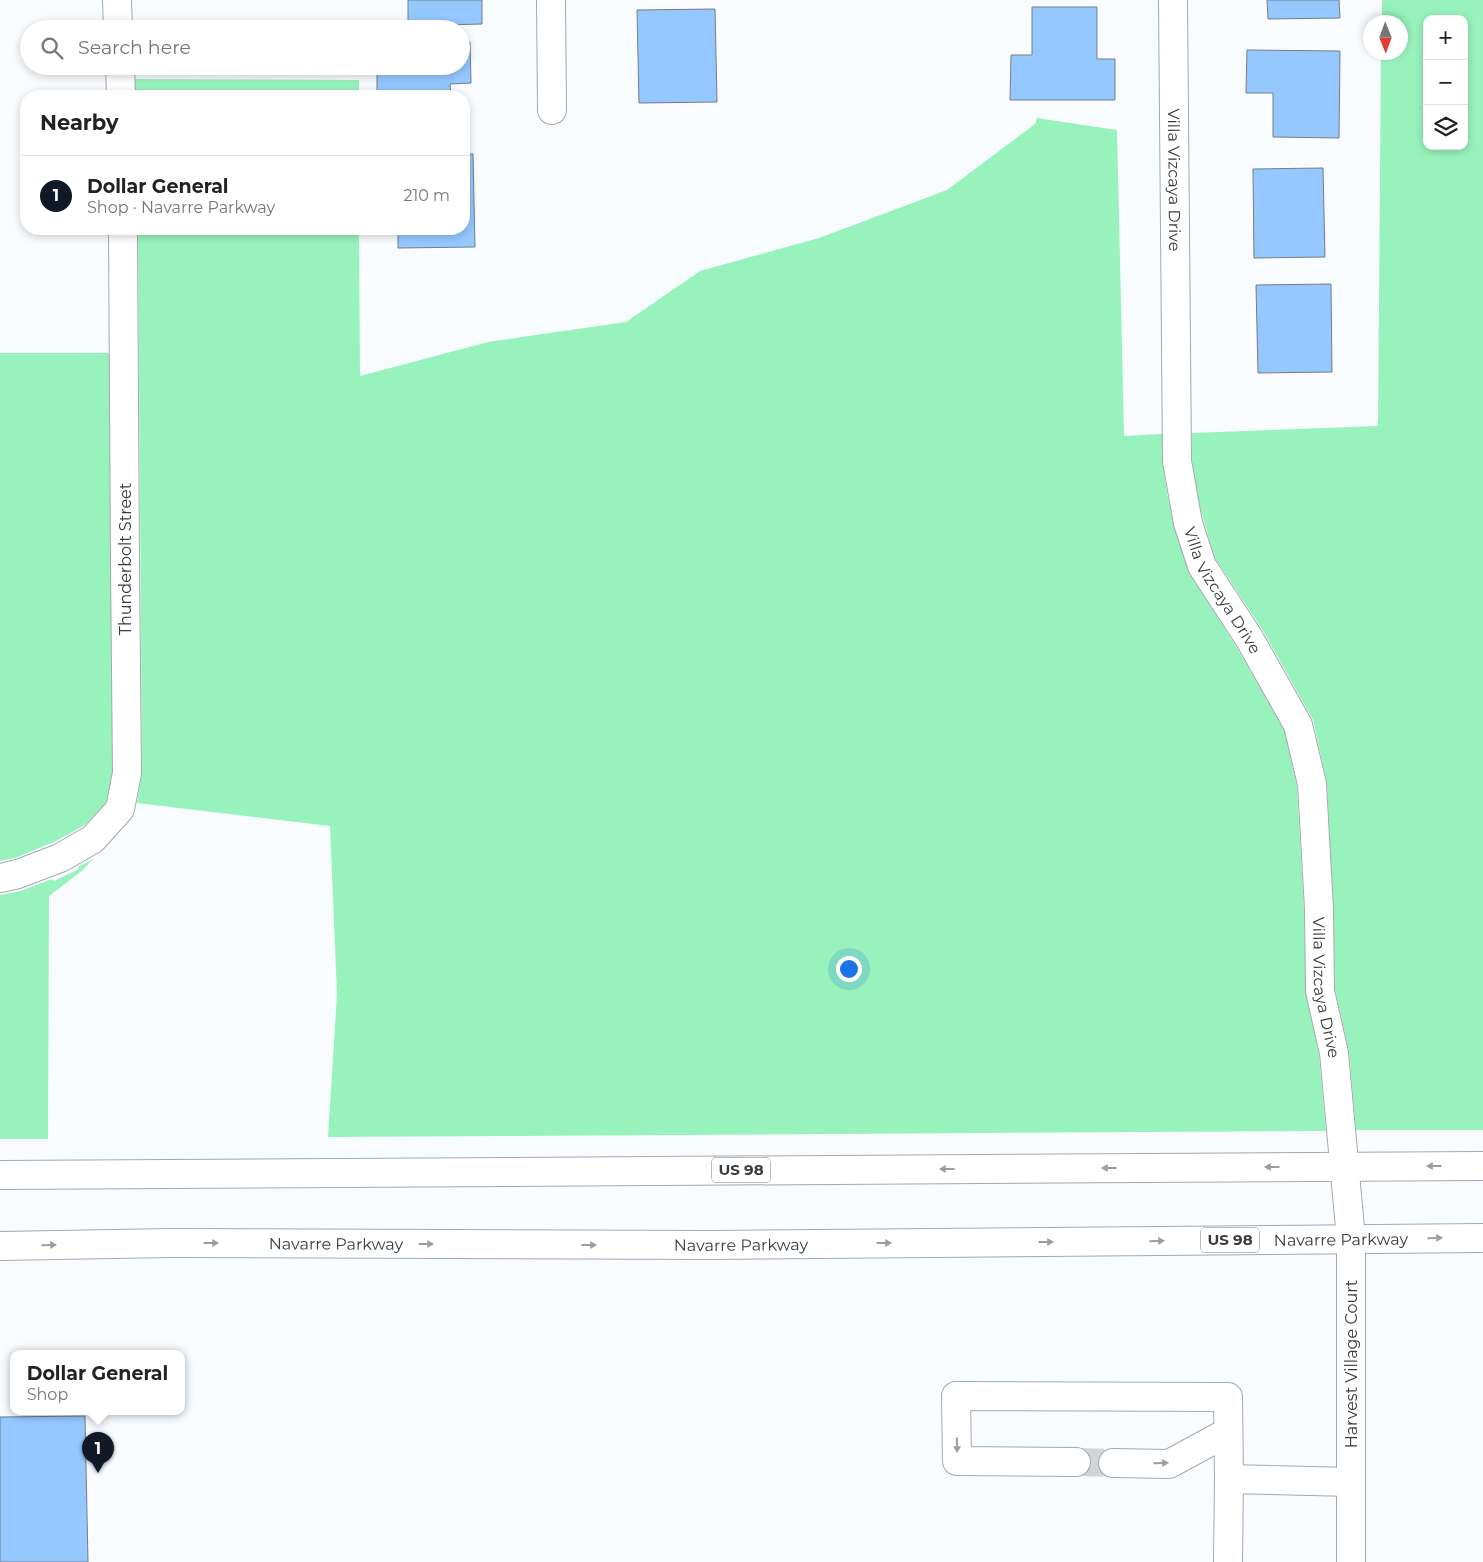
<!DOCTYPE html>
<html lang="en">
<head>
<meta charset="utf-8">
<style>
	body { margin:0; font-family:Montserrat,sans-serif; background:#f2f2f2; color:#222 }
	.controls { position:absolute; right:15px; top:15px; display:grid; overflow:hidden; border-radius:10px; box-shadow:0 2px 8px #0003 }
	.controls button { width:45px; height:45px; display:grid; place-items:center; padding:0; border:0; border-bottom:1px solid #e0e0e0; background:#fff; color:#222; font:25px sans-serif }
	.compass { position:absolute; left:1363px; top:15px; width:45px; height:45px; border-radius:50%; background:#fff; box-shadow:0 2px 8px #0003; rotate:179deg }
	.you { position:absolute; left:848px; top:968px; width:18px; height:18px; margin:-12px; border:4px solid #fff; border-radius:50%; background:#1a73e8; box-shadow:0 0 0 8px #1a73e833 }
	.badge { display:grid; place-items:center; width:32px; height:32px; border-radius:50%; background:#111827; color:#fff; font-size:16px; font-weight:700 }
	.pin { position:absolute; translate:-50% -41px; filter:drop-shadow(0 1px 2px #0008) }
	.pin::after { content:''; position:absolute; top:26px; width:18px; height:15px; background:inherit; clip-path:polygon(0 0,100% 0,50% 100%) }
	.popup { position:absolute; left:10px; top:1350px; width:175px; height:65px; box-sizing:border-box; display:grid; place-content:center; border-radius:10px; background:#fff; filter:drop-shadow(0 1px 4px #0005); font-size:16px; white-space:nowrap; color:#767676 }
	.popup b { font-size:19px; color:#222 }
	.popup::after { content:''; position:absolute; left:50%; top:100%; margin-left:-10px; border:10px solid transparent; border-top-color:#fff }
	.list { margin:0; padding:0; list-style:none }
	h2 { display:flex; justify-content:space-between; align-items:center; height:65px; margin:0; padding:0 20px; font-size:21px }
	h2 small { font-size:16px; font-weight:400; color:#767676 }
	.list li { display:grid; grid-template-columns:32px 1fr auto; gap:15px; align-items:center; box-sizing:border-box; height:80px; padding:0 20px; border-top:1px solid #e0e0e0 }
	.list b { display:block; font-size:19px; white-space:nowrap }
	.list p { margin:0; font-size:16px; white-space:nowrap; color:#767676 }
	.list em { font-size:16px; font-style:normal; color:#767676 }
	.icon { flex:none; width:28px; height:28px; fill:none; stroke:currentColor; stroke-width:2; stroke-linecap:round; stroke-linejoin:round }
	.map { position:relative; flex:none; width:1483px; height:1562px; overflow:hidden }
	.search { position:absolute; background:#fff; box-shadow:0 2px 8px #0003; left:20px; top:20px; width:450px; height:55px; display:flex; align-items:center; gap:12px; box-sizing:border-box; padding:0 18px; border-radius:28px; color:#767676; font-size:19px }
	.panel { position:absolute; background:#fff; box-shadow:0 2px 8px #0003; left:20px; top:90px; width:450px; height:145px; border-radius:20px }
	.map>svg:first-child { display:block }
	.green { fill:#98f2bb; fill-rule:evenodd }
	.building { fill:#94c8ff; stroke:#767c83 }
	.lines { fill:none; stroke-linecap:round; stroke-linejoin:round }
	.minor-tunnel { stroke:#d2d5d8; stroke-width:28; stroke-dasharray:28 14; stroke-linecap:butt }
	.minor-casing { stroke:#a2a8af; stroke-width:30 }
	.highway-casing { stroke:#a2a8af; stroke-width:30 }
	.minor { stroke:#fff; stroke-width:28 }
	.highway { stroke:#fff; stroke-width:28 }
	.oneway { fill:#9c9d9e }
	.labels { text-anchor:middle; stroke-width:4.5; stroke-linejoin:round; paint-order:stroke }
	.shield { fill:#fff; stroke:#747677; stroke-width:1 }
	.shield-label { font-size:15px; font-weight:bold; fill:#383b3d }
	.street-label { font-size:16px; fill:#383b3d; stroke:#fff }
</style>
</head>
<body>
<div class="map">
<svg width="1483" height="1562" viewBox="0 0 1483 1562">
	<rect width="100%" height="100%" fill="#f9fcff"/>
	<path class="green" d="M1382,0H1483V1130H1356L1349,1051L1335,989L1333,909L1327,783L1313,720L1262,629L1215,558L1203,518L1195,486L1192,459V433L1378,426L1381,53L1400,52V22H1382ZM1427,19H1464V146H1427Z
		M135,79L359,80V96H135Z
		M1037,118L1117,130L1124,436L1162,434L1163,463L1167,493L1175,529L1188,571L1237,648L1285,732L1297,787L1304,910L1306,991L1319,1056L1326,1131L328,1137L337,994L330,826L137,803L142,772L138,229H359L360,376L488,342L626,322L700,271L819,238L947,190L1035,124Z
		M0,353H109L113,771L107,801L85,825L54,842L15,858L0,861Z
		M93,859L83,870L49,896L48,1139H0V895L21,891L52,879L54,881L79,869L78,867Z"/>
	<path class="building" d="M408,0H482V24L408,26Z
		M1267,0H1339L1340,18L1268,19Z
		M1032,7H1097V59H1115V100H1010L1011,55H1032Z
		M715,9L717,102L639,103L637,10Z
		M461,42H470L471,83L450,84L451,96H377V66H461Z
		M1247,50L1340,51L1339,138L1273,137V93H1246Z
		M464,154H473L475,247L398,248V229H464Z
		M1323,168L1325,257L1254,258L1253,169Z
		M1331,284L1332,372L1258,373L1256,285Z
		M85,1416L88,1562H0V1417Z"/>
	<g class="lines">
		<path class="minor-tunnel" d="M1076,1462L1113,1463"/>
		<defs>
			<g id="minor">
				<path d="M117,0L118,29"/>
				<path d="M551,0L552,110"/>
				<path id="s1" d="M1173,0L1177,461L1188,523L1202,566L1249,638L1298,725L1312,784L1319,909L1320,991L1334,1053L1351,1239V1562"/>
				<path d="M120,66L121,96"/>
				<path d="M0,878L18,874L60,858L93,839L120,809L127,773L125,564L123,229"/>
				<path d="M1076,1462L957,1461L956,1396L1228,1397L1229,1479"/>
				<path d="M1113,1463L1169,1464L1228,1432"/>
				<path d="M1228,1562L1229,1479L1351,1482"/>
			</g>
			<g id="highway">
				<path d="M0,1175L1483,1166"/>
				<path id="s2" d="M0,1246L171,1243L711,1245L1483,1238"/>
			</g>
		</defs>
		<use href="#minor" class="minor-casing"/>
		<use href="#highway" class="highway-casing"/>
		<use href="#minor" class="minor"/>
		<use href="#highway" class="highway"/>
	</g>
	<defs><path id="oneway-solid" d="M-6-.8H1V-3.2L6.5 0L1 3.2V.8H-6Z" transform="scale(1.25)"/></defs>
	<g class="oneway">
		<use href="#oneway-solid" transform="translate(1434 1166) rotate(180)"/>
		<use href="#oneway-solid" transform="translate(1272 1167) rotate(180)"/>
		<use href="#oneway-solid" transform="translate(1109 1168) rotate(180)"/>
		<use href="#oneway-solid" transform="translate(947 1169) rotate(180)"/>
		<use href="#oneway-solid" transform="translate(1435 1238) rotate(-1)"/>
		<use href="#oneway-solid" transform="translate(1157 1241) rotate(-1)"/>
		<use href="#oneway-solid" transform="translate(1046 1242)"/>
		<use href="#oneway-solid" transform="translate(211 1243)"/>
		<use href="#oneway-solid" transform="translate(884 1243)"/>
		<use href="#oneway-solid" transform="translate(426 1244)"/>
		<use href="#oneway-solid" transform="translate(49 1245) rotate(-1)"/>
		<use href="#oneway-solid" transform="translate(589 1245)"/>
		<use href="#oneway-solid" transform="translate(957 1445) rotate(89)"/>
		<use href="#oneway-solid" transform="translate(1161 1463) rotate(-2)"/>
	</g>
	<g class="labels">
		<g class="shield">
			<rect x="712" y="1157.5" width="58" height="25" rx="4"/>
			<rect x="1201" y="1227.5" width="58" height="25" rx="4"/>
		</g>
		<g class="shield-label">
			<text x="741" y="1175">US 98</text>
			<text x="1230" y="1245">US 98</text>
		</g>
		<g class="street-label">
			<text dy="6" stroke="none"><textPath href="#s1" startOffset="180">Villa Vizcaya Drive</textPath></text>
			<text transform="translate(125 559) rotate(-90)" y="6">Thunderbolt Street</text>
			<text dy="6" stroke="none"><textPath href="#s1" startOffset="600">Villa Vizcaya Drive</textPath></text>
			<text dy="6" stroke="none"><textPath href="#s1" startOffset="1020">Villa Vizcaya Drive</textPath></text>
			<text dy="6" stroke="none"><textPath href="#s2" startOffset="1341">Navarre Parkway</textPath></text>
			<text dy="6" stroke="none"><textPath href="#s2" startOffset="336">Navarre Parkway</textPath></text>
			<text dy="6" stroke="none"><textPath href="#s2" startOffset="741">Navarre Parkway</textPath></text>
			<text transform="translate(1351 1364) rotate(-90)" y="6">Harvest Village Court</text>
		</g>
	</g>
</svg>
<div class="controls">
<button>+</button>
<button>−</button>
<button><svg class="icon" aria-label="layers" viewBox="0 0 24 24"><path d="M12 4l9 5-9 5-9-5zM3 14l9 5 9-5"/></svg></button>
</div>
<svg class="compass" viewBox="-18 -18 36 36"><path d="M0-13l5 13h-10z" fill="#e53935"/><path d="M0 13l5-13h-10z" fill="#767676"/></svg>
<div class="you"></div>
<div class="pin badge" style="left:98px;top:1473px">1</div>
<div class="popup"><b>Dollar General</b>Shop</div>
<div class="search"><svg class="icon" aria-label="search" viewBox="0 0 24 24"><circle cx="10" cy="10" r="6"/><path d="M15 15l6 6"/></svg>Search here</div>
<section class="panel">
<h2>Nearby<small></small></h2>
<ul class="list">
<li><span class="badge">1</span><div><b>Dollar General</b><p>Shop · Navarre Parkway</p></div><em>210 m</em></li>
</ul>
</section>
</div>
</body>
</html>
